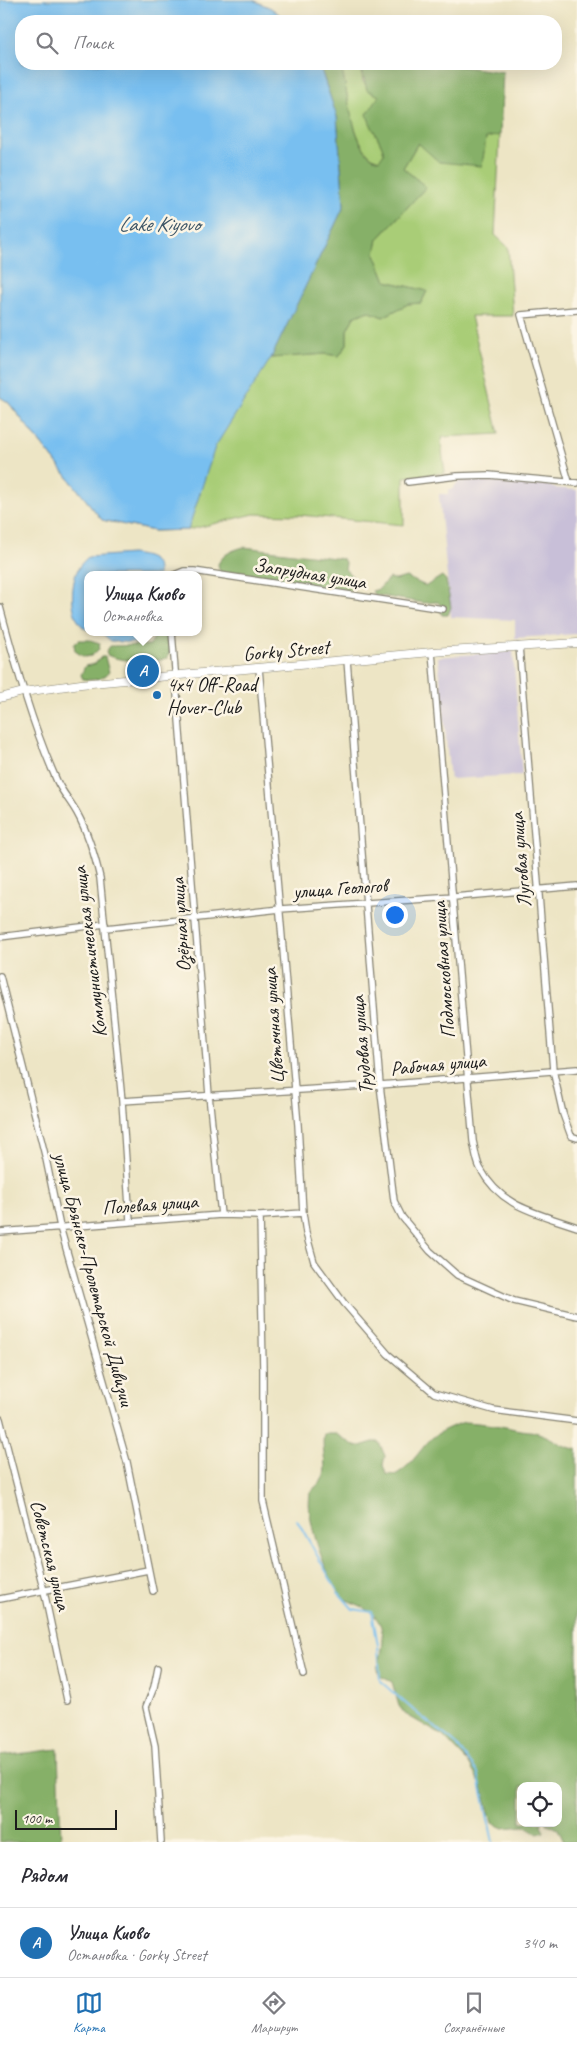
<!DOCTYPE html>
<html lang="ru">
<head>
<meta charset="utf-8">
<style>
	body { margin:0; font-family:Caveat,sans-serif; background:#f7f7f7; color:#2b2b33 }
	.controls { position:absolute; right:15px; bottom:15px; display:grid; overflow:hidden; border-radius:10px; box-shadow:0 5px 20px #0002 }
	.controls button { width:45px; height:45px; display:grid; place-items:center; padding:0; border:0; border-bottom:1px solid #e1e1e2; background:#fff; color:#2b2b33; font:25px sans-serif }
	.scale { position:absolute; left:15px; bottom:12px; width:102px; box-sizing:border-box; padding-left:5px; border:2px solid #1c1c1c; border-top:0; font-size:14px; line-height:18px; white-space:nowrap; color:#1c1c1c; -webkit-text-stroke:4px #fcf5e5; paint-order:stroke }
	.you { position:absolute; left:394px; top:914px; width:18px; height:18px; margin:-12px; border:4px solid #fff; border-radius:50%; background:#1a73e8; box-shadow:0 0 0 8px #1a73e833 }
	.badge { display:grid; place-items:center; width:32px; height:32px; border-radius:50%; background:#1f6fb2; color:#fff; font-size:16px; font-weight:700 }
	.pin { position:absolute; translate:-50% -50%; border:2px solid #fff; box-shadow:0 1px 5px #0006 }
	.popup { position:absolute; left:84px; top:571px; width:118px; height:65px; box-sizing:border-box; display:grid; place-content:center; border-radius:10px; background:#fff; filter:drop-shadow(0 1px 4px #0005); font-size:16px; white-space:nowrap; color:#7c7c81 }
	.popup b { font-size:19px; color:#2b2b33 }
	.popup::after { content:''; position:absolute; left:50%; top:100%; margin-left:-10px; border:10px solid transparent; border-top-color:#fff }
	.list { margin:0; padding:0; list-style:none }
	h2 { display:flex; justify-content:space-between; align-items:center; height:65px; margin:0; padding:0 20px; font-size:21px }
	h2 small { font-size:16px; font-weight:400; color:#7c7c81 }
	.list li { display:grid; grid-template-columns:32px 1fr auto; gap:15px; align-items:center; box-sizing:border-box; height:70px; padding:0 20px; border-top:1px solid #e1e1e2 }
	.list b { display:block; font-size:19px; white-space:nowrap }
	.list p { margin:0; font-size:16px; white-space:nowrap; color:#7c7c81 }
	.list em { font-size:16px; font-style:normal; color:#7c7c81 }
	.icon { flex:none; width:28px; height:28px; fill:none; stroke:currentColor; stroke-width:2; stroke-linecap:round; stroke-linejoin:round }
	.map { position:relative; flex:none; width:577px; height:1842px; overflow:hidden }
	.search { position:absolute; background:#fff; box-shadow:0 5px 20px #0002; left:15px; right:15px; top:15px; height:55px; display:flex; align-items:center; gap:12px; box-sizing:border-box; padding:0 18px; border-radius:20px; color:#7c7c81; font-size:19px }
	.sheet { height:135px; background:#fff }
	nav { display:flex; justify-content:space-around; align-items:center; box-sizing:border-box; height:70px; border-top:1px solid #e1e1e2; background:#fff; font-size:14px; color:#7c7c81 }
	nav a { display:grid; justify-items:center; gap:2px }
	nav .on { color:#1f6fb2 }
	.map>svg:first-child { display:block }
	.industrial { fill:#c8bfd8 }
	.green { fill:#a9cd77; stroke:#62744a }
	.forest { fill:#86b068; stroke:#516642 }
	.water { fill:#78bff0; stroke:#4a6e86 }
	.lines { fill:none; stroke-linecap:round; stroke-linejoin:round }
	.stream { stroke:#78bff0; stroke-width:2 }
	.street-casing { stroke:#848070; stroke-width:8 }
	.secondary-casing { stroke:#848070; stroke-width:9 }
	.street { stroke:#fff; stroke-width:5.5 }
	.secondary { stroke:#fff; stroke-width:8 }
	.poi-dot { fill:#1f6fb2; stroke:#fcf5e5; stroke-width:2 }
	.labels { text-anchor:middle; stroke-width:5; stroke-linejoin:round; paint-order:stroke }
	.street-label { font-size:20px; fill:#1c1c1c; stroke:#fcf5e5 }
	.poi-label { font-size:20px; fill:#1c1c1c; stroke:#fcf5e5; text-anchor:start }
	.water-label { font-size:21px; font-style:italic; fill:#3c5566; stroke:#fcf5e5 }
</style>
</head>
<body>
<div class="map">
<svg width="577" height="1842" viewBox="0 0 577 1842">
	<rect width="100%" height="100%" fill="#fcf5e5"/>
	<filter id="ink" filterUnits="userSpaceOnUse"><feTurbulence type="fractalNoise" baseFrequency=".02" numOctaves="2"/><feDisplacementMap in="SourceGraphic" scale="10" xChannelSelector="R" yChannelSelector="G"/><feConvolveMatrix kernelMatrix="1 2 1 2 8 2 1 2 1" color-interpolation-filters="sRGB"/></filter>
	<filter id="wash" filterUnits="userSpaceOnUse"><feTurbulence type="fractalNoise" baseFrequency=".0096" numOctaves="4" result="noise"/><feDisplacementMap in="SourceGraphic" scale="20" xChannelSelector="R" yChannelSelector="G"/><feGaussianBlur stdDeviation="1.12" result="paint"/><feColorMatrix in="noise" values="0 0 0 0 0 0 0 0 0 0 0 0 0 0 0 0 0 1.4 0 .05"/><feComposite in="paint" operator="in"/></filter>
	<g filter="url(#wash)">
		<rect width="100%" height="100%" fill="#ede5c5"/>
		<path class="industrial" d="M466,477L549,485L554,488L577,490V634L515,638V620L451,617L439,494H448V489H453L459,480Z
			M513,651L522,775L450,779L438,657Z"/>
		<path class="green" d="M319,64L272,358L326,354L339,356L347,344V330L354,317L368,311L383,317L408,304L421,303L427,291L386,281L375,254L378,239L426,187L403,168L418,143L500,135L495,235L508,247L513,316H471L499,434L443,437L441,443L445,473L404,477V525L300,515L254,514L188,530L154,531L102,520L8,402L0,397Z
			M340,64H360L363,82L380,96L369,120L382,146L384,153L380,160C352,156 348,88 340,64Z"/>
		<path class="forest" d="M319,64H340C348,87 352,156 379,160L384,153C381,139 370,128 367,114L379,96L367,90L360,64H443L503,72L500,135L486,138L482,166L439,162L418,143L403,168L426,187L378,239L375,254L386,281L427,291L421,303L408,304L383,317L368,311L354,317L347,330V344L339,356L326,354L271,358L344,206L337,117Z
			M244,547L343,559L346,564L345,569L357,581L356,587L348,591L220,573L218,564C224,553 233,550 244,547Z
			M442,576L446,580L451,607L448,615H442L441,606L438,602L424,603L375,595L372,591L379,589L389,578L396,580L406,577L426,586Z
			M157,632H170V652L167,658C153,663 121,662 107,655L106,652L110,646L150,645Z
			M79,640H90L100,643L99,649L91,656L84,657L75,651L74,644Z
			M101,657H105L109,672C103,680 92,681 83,679L81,675L85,666L95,664Z
			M464,1422C482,1423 498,1425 515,1429C522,1431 531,1430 538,1433C553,1437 562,1448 577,1449V1842H564L558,1829L546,1823H558V1786H521V1823H543L541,1825L544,1832L538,1834L525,1826L503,1828L492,1823L482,1787L468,1762L443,1736L405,1714L399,1706L392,1682L380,1676L377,1669C385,1644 389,1620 361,1606C355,1603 346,1601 341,1596C329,1583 311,1531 310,1513C309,1509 309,1499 310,1494C313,1487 321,1484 324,1476C327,1462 321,1448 324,1434H336L357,1447L373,1442H379L385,1456L383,1465L386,1474L395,1475C409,1467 416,1456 426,1444C436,1432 450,1427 464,1422Z
			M58,1749L61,1842H0V1756Z"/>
		<path class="water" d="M0,0H253L271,8L288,21H21V64H319L337,117L344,206L271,358L215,447L188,530L154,531L102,520L8,402L0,397Z
			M131,554C145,556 160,558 158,575H88V630C69,622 70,585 78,569C80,564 84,561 88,557Z
			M93,632H149L138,643L111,641L103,634Z"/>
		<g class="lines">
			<path class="stream" d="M297,1520L338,1592L353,1609L372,1612L378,1645L380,1681L419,1715L454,1742L478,1773L493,1842"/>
		</g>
	</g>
	<g filter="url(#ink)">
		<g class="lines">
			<defs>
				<path id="street" d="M408,482L457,476L489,475L577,483
					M569,482L521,315L577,310
					M174,575L184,571H194L443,609
					M0,607C16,666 32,725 57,781C62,792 71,802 77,813C88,833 95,856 100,878L122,1101L130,1221
					M172,632L209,1095L221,1215
					M519,646L553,1070L563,1114L571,1136L577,1138
					M432,652L473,1141C475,1149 476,1160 480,1168C501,1208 538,1213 577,1227
					M347,660L380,1085L394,1201L402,1217L430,1251L457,1275L514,1301L577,1316
					M259,668L298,1125L303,1213L306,1233L314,1262L344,1303L388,1354L434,1393L493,1410L577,1421
					M106,928L280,909L454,897L577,886
					M0,937L105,924
					M0,976L46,1159L60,1227L127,1462L153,1591
					M122,1101L380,1085L577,1069
					M260,1216L263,1370V1501L304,1674
					M0,1232L221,1215L260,1216L303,1213
					M0,1419L44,1591L67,1700
					M0,1599L148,1570
					M158,1667L154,1687L146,1707L155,1746L161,1842"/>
				<path id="secondary" d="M0,698L23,692L81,684L432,652L577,643"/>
			</defs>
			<use href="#street" class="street-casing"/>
			<use href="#secondary" class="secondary-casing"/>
			<use href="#street" class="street"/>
			<use href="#secondary" class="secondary"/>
		</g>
	</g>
	<circle class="poi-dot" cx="157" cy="695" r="5"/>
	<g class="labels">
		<g class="street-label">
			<text transform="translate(310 573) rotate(9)" y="7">Запрудная улица</text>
			<text transform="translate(286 650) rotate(-5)" y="7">Gorky Street</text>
			<text transform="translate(520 860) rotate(-95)" y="7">Луговая улица</text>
			<text transform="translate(340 888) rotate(-4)" y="7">улица Геологов</text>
			<text transform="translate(180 925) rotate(-94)" y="7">Озёрная улица</text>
			<text transform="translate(89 952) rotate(-97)" y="7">Коммунистическая улица</text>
			<text transform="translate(443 970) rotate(-94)" y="7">Подмосковная улица</text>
			<text transform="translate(273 1026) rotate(-94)" y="7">Цветочная улица</text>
			<text transform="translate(361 1045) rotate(-95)" y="7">Трудовая улица</text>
			<text transform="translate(438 1064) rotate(-5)" y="7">Рабочая улица</text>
			<text transform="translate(150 1204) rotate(-4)" y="7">Полевая улица</text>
			<text transform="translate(94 1279) rotate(75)" y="7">улица Брянско-Пролетарской Дивизии</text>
			<text transform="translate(51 1555) rotate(76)" y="7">Советская улица</text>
		</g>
		<g class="poi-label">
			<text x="167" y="691">4x4 Off-Road<tspan x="167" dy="23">Hover-Club</tspan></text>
		</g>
		<g class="water-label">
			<text x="159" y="231">Lake Kiyovo</text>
		</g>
	</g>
</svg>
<div class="controls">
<button><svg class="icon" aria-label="locate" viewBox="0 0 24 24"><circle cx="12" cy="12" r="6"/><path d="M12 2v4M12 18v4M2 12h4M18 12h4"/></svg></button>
</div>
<div class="scale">100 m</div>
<div class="you"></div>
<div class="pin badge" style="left:143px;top:671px">A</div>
<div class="popup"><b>Улица Киово</b>Остановка</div>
<div class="search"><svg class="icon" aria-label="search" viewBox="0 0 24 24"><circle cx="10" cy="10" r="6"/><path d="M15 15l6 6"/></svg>Поиск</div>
</div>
<section class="sheet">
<h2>Рядом<small></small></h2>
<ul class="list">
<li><span class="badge">A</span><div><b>Улица Киово</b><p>Остановка · Gorky Street</p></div><em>340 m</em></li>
</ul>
</section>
<nav>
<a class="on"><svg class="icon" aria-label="map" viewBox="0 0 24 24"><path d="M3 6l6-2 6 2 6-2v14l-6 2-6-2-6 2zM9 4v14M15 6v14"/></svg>Карта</a>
<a><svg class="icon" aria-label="directions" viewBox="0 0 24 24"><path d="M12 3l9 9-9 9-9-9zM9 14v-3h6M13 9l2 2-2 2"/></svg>Маршрут</a>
<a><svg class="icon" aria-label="saved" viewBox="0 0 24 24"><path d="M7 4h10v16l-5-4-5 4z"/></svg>Сохранённые</a>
</nav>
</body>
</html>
